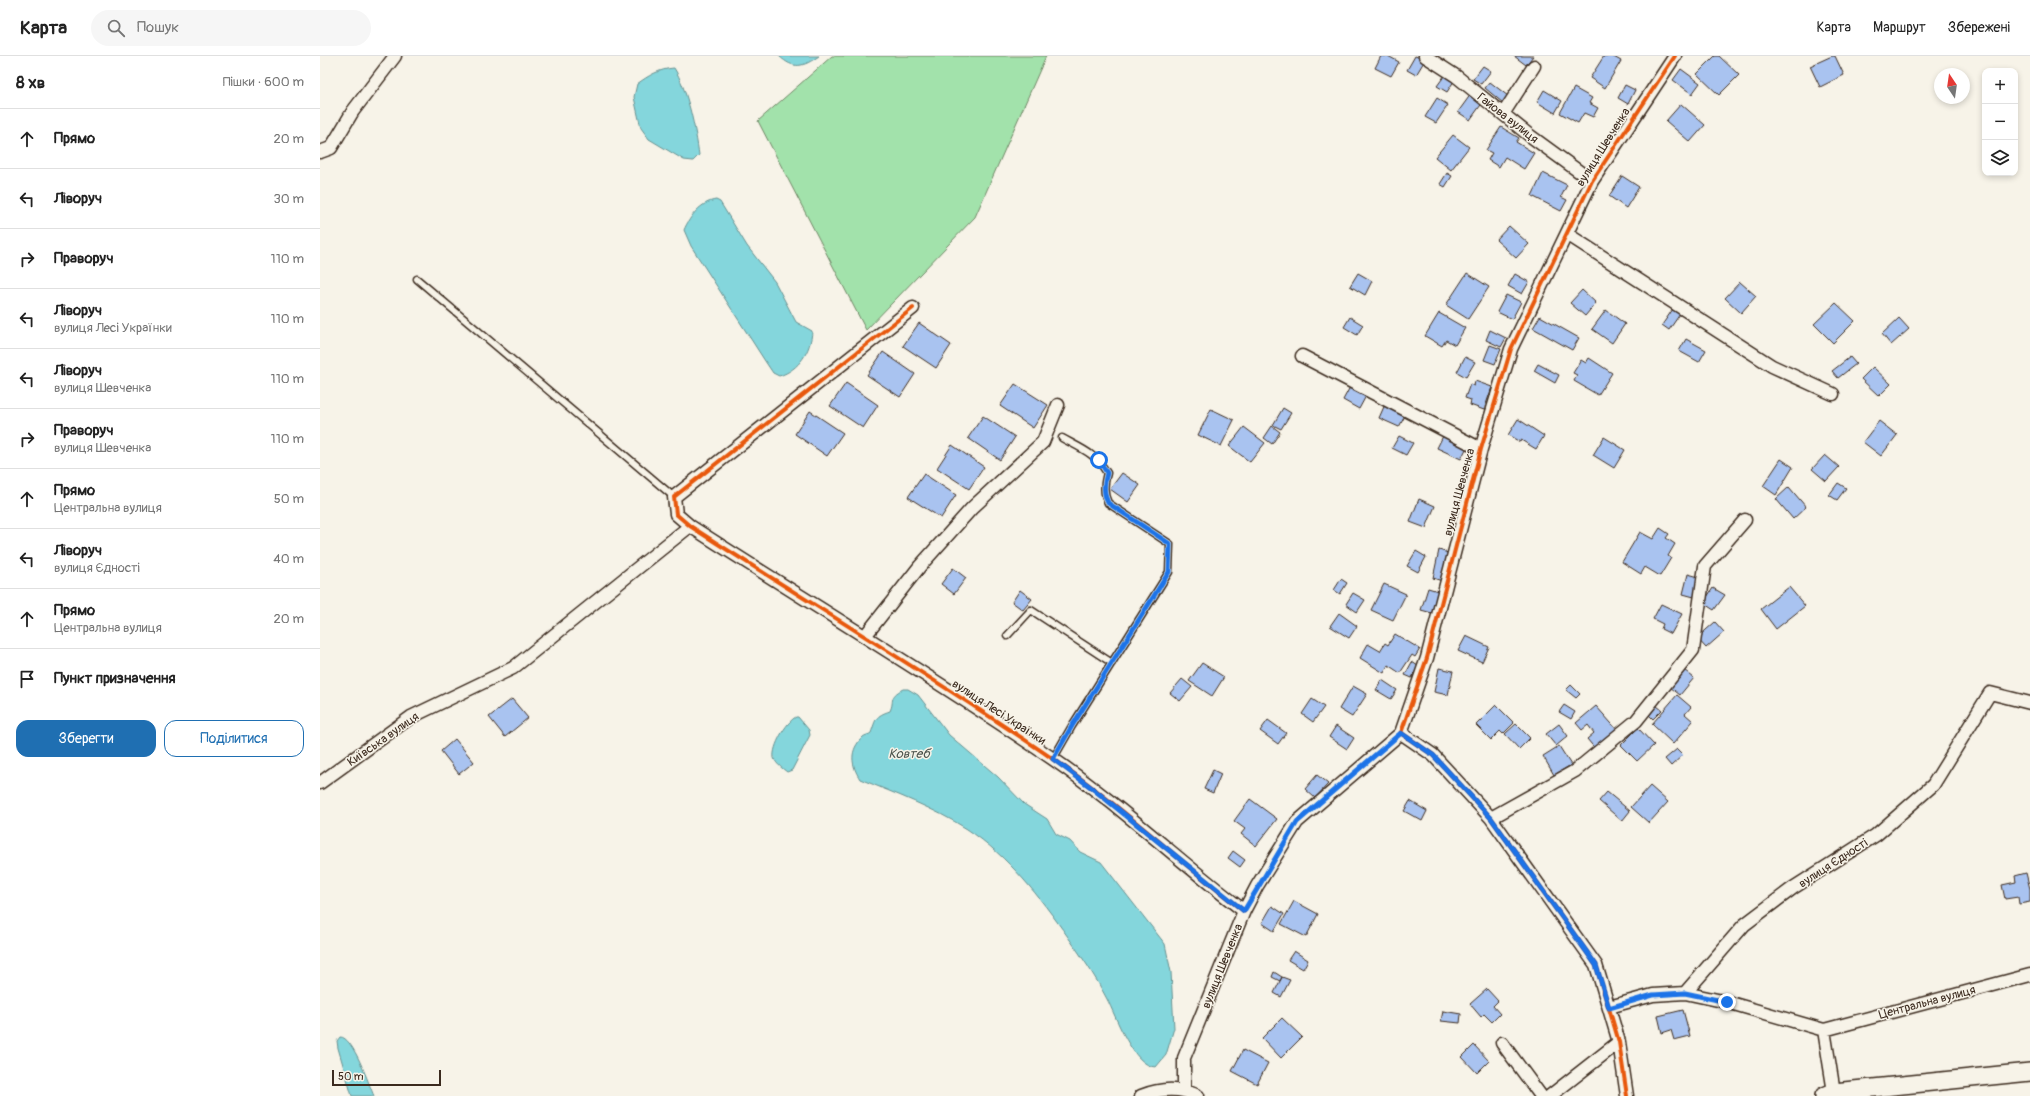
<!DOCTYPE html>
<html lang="uk">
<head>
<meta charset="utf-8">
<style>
	body { margin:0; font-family:Pangolin,sans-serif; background:#f6f6f6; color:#222 }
	.controls { position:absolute; right:12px; top:12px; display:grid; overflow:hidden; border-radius:8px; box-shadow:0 2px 6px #0003 }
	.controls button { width:36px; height:36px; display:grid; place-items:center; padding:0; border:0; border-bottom:1px solid #e0e0e0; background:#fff; color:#222; font:20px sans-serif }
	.compass { position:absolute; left:1614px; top:12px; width:36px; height:36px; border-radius:50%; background:#fff; box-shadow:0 2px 6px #0003; rotate:347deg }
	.scale { position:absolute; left:12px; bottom:10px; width:109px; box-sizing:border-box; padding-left:4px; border:2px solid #3b2a1e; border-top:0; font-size:11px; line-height:14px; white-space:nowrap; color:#3b2a1e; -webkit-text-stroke:3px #f7f3e8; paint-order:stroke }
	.stop { position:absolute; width:12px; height:12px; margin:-9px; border:3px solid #1a73e8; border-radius:50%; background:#fff }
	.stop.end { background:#1a73e8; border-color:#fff; box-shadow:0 1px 4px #0008 }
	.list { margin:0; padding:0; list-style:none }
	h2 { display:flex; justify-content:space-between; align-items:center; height:52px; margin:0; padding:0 16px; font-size:17px }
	h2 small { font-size:13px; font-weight:400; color:#767676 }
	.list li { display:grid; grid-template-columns:26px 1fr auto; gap:12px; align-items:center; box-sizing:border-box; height:60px; padding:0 16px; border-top:1px solid #e0e0e0 }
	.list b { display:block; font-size:15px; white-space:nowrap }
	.list p { margin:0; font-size:13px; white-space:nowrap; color:#767676 }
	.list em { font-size:13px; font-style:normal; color:#767676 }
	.actions { display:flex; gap:8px; padding:12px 16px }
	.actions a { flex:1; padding:9px 0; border:1px solid #1f6fb2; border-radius:12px; text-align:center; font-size:14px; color:#1f6fb2 }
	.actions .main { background:#1f6fb2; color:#fff }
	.icon { flex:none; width:22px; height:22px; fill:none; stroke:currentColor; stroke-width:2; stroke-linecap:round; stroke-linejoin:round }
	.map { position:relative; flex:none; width:1710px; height:1040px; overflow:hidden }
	header { display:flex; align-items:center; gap:24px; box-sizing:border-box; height:56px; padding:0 20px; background:#fff; border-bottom:1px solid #e0e0e0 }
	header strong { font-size:19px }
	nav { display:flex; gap:22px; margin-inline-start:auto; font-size:14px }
	.search { width:280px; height:36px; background:#f6f6f6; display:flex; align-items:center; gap:10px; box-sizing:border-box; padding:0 14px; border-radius:22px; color:#767676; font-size:15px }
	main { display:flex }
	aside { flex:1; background:#fff }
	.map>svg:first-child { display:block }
	.green { fill:#a2e2ab; stroke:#6e8664 }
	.water { fill:#84d6dc; stroke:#679190 }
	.building { fill:#a9c3f0; stroke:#3b2a1e }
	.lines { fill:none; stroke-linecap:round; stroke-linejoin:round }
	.lane-casing { stroke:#3b2a1e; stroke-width:9 }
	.street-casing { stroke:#3b2a1e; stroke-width:15 }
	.secondary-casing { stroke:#3b2a1e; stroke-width:20 }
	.lane { stroke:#f7f3e8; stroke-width:6 }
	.street { stroke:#f7f3e8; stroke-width:12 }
	.secondary { stroke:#f7f3e8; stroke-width:17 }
	.cycleway-casing { stroke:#f7f3e8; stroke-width:6 }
	.cycleway { stroke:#e8590c; stroke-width:4 }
	.route { stroke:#1a73e8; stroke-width:5 }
	.labels { text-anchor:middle; stroke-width:3; stroke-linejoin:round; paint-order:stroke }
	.street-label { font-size:12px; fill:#3b2a1e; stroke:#f7f3e8 }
	.water-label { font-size:13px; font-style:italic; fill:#4d554e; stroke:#f7f3e8 }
</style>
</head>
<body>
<header>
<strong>Карта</strong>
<div class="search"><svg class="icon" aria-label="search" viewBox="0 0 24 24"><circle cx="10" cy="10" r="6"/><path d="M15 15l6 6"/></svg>Пошук</div>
<nav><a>Карта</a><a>Маршрут</a><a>Збережені</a></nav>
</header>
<main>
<aside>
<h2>8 хв<small>Пішки · 600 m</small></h2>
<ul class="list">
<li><svg class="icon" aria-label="ahead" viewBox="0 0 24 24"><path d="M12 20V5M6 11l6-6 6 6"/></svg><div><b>Прямо</b></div><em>20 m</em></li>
<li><svg class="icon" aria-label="left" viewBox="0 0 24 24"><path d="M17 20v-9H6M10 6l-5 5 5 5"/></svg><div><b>Ліворуч</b></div><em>30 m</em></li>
<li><svg class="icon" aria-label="right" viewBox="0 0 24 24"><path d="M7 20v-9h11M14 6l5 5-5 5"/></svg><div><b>Праворуч</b></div><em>110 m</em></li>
<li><svg class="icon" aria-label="left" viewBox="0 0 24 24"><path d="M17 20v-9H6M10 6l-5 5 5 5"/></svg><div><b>Ліворуч</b><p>вулиця Лесі Українки</p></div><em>110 m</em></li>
<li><svg class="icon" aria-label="left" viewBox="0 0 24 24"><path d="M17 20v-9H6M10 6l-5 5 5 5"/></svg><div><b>Ліворуч</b><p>вулиця Шевченка</p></div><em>110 m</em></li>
<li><svg class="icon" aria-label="right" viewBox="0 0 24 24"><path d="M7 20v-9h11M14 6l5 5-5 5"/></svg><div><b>Праворуч</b><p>вулиця Шевченка</p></div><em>110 m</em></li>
<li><svg class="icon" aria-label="ahead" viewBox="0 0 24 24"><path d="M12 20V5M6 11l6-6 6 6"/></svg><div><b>Прямо</b><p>Центральна вулиця</p></div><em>50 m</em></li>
<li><svg class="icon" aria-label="left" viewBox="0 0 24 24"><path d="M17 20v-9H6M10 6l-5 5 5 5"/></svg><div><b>Ліворуч</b><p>вулиця Єдності</p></div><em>40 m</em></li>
<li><svg class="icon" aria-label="ahead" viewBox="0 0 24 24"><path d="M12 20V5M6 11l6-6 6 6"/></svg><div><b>Прямо</b><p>Центральна вулиця</p></div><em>20 m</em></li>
<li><svg class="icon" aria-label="arrive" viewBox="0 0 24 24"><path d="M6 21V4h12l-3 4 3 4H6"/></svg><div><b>Пункт призначення</b></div></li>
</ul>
<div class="actions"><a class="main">Зберегти</a><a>Поділитися</a></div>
</aside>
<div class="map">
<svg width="1710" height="1040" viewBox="0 0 1710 1040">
	<rect width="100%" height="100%" fill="#f7f3e8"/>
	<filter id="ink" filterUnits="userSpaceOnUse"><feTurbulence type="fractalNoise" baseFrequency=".025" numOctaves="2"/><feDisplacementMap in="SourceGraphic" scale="8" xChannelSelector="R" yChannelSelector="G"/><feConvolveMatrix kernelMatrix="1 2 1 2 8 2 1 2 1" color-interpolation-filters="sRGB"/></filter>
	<g filter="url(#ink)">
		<path class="green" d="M512,0H726L655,161L546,274L438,65Z"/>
		<path class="water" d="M459,0H499C483,11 474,14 459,0Z
			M354,12C367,32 376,75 379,99L373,105L364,104L329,83L321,72L318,59L314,41L317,28C328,20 339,13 354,12Z
			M396,144L400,146L427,190L455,226L476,266L492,275C491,295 479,314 459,320L453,317L445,305L371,190L364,174C370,160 381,146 396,144Z
			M583,633H588L598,639L629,679L678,721L704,748L727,763L736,778L750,785L760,796L781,806L845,888L851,916L854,972L846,999L836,1011C813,1011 796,960 787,943C776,921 762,901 748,881C719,840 689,801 647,773C614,752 576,738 540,723C531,709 529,694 543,681C545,679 549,679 551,677C556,663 555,660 570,655C575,644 568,641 583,633Z
			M476,661H478L489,674L490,679L472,714L467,716C462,712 456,708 454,702C452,691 466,666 476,661Z
			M20,981C33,980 49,1029 54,1040H32L18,992L17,985Z"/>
		<path class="building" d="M1061,0H1068L1079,6L1071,20L1055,12Z
			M1095,0L1105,4L1096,19L1087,14Z
			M1194,0H1213L1206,9Z
			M1284,0H1292L1301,5L1285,32L1270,22Z
			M1395,0H1399L1419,19L1399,39L1377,18Z
			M1512,0H1515L1524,19L1500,31L1490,10Z
			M1163,10L1171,15L1161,28L1153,23Z
			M1361,13L1380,27L1372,38L1353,24Z
			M1125,19L1134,25L1127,36L1117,30Z
			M1170,26L1188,40L1183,47L1165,32Z
			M1305,29L1315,34L1308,48L1298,42Z
			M1254,32L1272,42L1269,47L1278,52L1273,61L1264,57L1258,67L1240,57Z
			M1224,34L1242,45L1235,57L1217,46Z
			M1151,38L1163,46L1150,64L1138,56Z
			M1117,42L1128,49L1116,67L1105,61Z
			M1361,48L1385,69L1370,86L1346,65Z
			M1181,71L1199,82L1196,86L1214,97L1204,113L1185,101L1179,111L1168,104L1172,97L1166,94Z
			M1133,79L1149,91L1131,114L1115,101Z
			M1127,117L1132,120L1125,131L1120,128Z
			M1223,117L1247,129L1241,141L1247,144L1241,155L1212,140Z
			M1302,120L1319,131L1306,152L1289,140Z
			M1189,170L1209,188L1196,202L1176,184Z
			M1038,217L1052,225L1045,239L1030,230Z
			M1147,217L1169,231L1148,263L1126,249Z
			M1195,218L1209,226L1202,238L1188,230Z
			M1420,226L1436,240L1421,257L1405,242Z
			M1262,234L1276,247L1265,260L1250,247Z
			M1186,239L1201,246L1192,263L1177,256Z
			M1516,247L1535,265L1513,287L1494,268Z
			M1353,253L1360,258L1349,274L1342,269Z
			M1286,254L1305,268L1292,287L1272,273Z
			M1119,257L1145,272L1135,289L1126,284L1122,290L1105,280Z
			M1220,260L1259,282L1252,294L1213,272Z
			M1030,261L1043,269L1037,279L1024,271Z
			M1579,262L1589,273L1571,289L1562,278Z
			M599,267L631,289L616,312L583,290Z
			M1170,274L1186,282L1181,291L1166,284Z
			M1366,283L1386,294L1379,306L1359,295Z
			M1170,289L1181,293L1175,308L1164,304Z
			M563,296L595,318L580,341L547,319Z
			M1145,301L1155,306L1146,321L1137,316Z
			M1530,301L1536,308L1518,322L1512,315Z
			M1269,302L1292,317L1278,339L1254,325L1257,319L1253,317L1261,304L1266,307Z
			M1218,308L1239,319L1235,327L1214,315Z
			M1553,311L1571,328L1559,340L1541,323Z
			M1155,325L1172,331L1164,354L1150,349L1151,344L1145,342L1150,328L1154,330Z
			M526,327L558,349L543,372L510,350Z
			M695,328L728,349L713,372L680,350Z
			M1030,331L1046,340L1039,353L1023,344Z
			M1066,346L1087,356L1079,371L1059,362Z
			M963,352L971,357L961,373L953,369Z
			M891,353L914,364L901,390L878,379Z
			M490,355L523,377L507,400L475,378Z
			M663,360L695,381L680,404L648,382Z
			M1198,363L1224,380L1216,393L1201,384L1200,386L1188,379Z
			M1559,365L1577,379L1561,400L1543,386Z
			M952,370L960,376L952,388L944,382Z
			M924,371L945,387L930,406L909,390Z
			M1124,378L1148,389L1141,403L1117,392Z
			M1079,380L1093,387L1086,399L1072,392Z
			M1284,381L1305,394L1294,412L1273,399Z
			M632,389L664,411L649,433L617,412Z
			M1505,399L1519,411L1506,425L1492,413Z
			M1461,403L1473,411L1456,439L1443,430Z
			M802,417L820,429L808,446L790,433Z
			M604,418L636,439L621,462L588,441Z
			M1518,427L1526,432L1517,444L1509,439Z
			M1469,431L1486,451L1473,463L1456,443Z
			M1099,443L1115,450L1106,472L1090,466Z
			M1340,472L1349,478L1346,482L1355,488L1348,500L1351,502L1340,520L1325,511L1321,518L1302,506L1320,476L1333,483Z
			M1119,494L1128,497L1122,525L1113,522Z
			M1096,495L1106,501L1098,516L1087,510Z
			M633,512L646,522L634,538L621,528Z
			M1368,518L1379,521L1374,541L1363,538Z
			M1021,523L1027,527L1020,538L1014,534Z
			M1064,528L1086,538L1073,564L1051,554Z
			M1469,531L1485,550L1456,573L1441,553Z
			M1108,532L1118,535L1112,557L1101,554Z
			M1393,532L1405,539L1394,554L1383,547Z
			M700,534L712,543L703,554L692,546Z
			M1033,537L1045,544L1037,556L1026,548Z
			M1341,548L1362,558L1351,578L1341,573L1343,568L1333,563Z
			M1019,557L1037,570L1029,582L1010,570Z
			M1395,566L1404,576L1386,592L1377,582Z
			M1075,578L1100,593L1095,601L1092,599L1080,617L1068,609L1064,617L1040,602L1048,588L1060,595L1065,587L1068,589Z
			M1146,580L1169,591L1162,606L1138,595Z
			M1092,606L1098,610L1092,622L1085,619Z
			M882,607L904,621L892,640L869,625Z
			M1119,612L1133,615L1128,639L1114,636Z
			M1364,614L1374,622L1360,639L1350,631Z
			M862,623L872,631L860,645L850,637Z
			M1062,624L1077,634L1071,643L1056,634Z
			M1251,629L1260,638L1256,642L1246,634Z
			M1033,630L1047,638L1032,661L1019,653Z
			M1357,639L1371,651L1365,658L1373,665L1353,688L1332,668Z
			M192,643L208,662L185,681L169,661Z
			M992,643L1004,651L993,666L982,658Z
			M1176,649L1194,667L1183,678L1180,675L1171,684L1156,669Z
			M1244,649L1255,656L1251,663L1239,656Z
			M1276,650L1299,676L1277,695L1267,683L1274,677L1268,669L1262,674L1256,667Z
			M1337,650L1342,654L1333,663L1328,658Z
			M948,664L966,677L958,688L940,675Z
			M1196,668L1210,682L1199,693L1185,678Z
			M1239,668L1248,680L1236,690L1226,678Z
			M1016,670L1034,682L1027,693L1009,681Z
			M1318,672L1334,689L1317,705L1301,689Z
			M135,683L154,706L139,718L121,695Z
			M1239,690L1251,709L1234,719L1223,700Z
			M1357,693L1363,699L1351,710L1345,703Z
			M893,714L901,718L893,737L884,733Z
			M997,719L1008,728L995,742L985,733Z
			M1330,730L1348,746L1329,767L1311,751Z
			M1287,736L1310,755L1302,765L1279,745Z
			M930,743L957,763L936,790L921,778L925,773L914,765Z
			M1090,745L1107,755L1102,765L1084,755Z
			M913,795L925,804L920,811L908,802Z
			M1706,817L1710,833V846L1699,848L1698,841L1685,843L1682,829L1696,826L1695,820Z
			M974,845L998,858L986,881L961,868Z
			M952,850L964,858L954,875L942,867Z
			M974,895L988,904L983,913L968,904Z
			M954,916L962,921L960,925L952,921Z
			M962,921L970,924L961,941L954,937Z
			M1167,933L1178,945L1173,950L1180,958L1172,966L1164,958L1161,961L1150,948Z
			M1363,954L1370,980L1354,984L1351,974L1342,977L1338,960Z
			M1123,955L1141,958L1140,967L1121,965Z
			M962,962L982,981L961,1002L942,982Z
			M1154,989L1169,1005L1157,1017L1142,1001Z
			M923,994L948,1007L937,1028L912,1015Z"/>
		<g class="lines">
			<defs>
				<path id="lane" d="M97,223L354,441
					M687,580L711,554L792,607
					M733,703L752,670L849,516L850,488L788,447C783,437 784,428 787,417C775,397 762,393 742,382"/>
				<path id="street" d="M1105,0L1136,20L1209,79L1272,125
					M1183,58L1214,10
					M0,96L11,92L33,55L75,0
					M1247,178L1452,310L1513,338
					M593,252L354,441L356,458L370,470C491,548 615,622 733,703C800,749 860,806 924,855
					M982,300L1161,393
					M545,580L600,510L652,452L723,386L738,349
					M0,727L91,661L193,612L370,470
					M1171,762L1255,715L1316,665L1373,594L1385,510L1425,464
					M1365,937L1407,946L1504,974L1514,1036
					M1289,951L1333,939L1365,937L1424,869L1473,832L1556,779L1613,729L1670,637L1710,647
					M1504,974L1710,919
					M1182,987L1221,1040
					M864,1034V1002L924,855L937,830L977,766L1081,677
					M821,1040C841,1032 859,1031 878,1040
					M1230,1040L1299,986
					M1307,1040L1299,986L1276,909L1171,762L1113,699L1081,677L1107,602L1161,393L1191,293L1272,125L1355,0"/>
				<path id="secondary" d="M1504,1040L1514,1036L1710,1016"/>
			</defs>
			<use href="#lane" class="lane-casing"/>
			<use href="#street" class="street-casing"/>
			<use href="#secondary" class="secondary-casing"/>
			<use href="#lane" class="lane"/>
			<use href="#street" class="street"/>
			<use href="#secondary" class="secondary"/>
			<defs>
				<path id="cycleway" d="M593,252L354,441L356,458L370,470C491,548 615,622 733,703C800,749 860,806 924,855
					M1307,1040L1299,986L1276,909L1171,762L1113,699L1081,677L1107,602L1161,393L1191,293L1272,125L1355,0"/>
			</defs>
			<use href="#cycleway" class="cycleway-casing"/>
			<use href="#cycleway" class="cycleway"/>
		</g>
	</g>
	<g class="lines" filter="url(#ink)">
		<path class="route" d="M779,404L787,417C784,428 783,437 788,447L850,488L849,516L752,670L733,703L772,732L924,855L977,766L1081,677L1113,699L1171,762L1276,909L1289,952L1333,939L1365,937L1407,946"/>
	</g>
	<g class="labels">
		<g class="street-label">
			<text transform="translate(1188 62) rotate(38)" y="4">Гайова вулиця</text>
			<text transform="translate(1283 91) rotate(-58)" y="4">вулиця Шевченка</text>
			<text transform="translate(1139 436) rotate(-75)" y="4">вулиця Шевченка</text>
			<text transform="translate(679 656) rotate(33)" y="4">вулиця Лесі Українки</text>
			<text transform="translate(63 683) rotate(-35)" y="4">Київська вулиця</text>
			<text transform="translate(1513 807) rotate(-33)" y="4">вулиця Єдності</text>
			<text transform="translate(902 910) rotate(-68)" y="4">вулиця Шевченка</text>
			<text transform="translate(1607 946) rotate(-15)" y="4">Центральна вулиця</text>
		</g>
		<g class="water-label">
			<text x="589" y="702">Ковтеб</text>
		</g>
	</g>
</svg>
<div class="controls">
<button>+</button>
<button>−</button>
<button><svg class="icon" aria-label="layers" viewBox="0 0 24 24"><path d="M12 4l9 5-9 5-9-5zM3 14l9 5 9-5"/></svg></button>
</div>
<svg class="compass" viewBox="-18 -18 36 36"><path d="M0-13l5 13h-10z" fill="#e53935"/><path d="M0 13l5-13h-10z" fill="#767676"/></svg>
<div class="scale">50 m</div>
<div class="stop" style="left:779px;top:404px"></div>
<div class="stop end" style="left:1407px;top:946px"></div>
</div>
</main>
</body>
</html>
